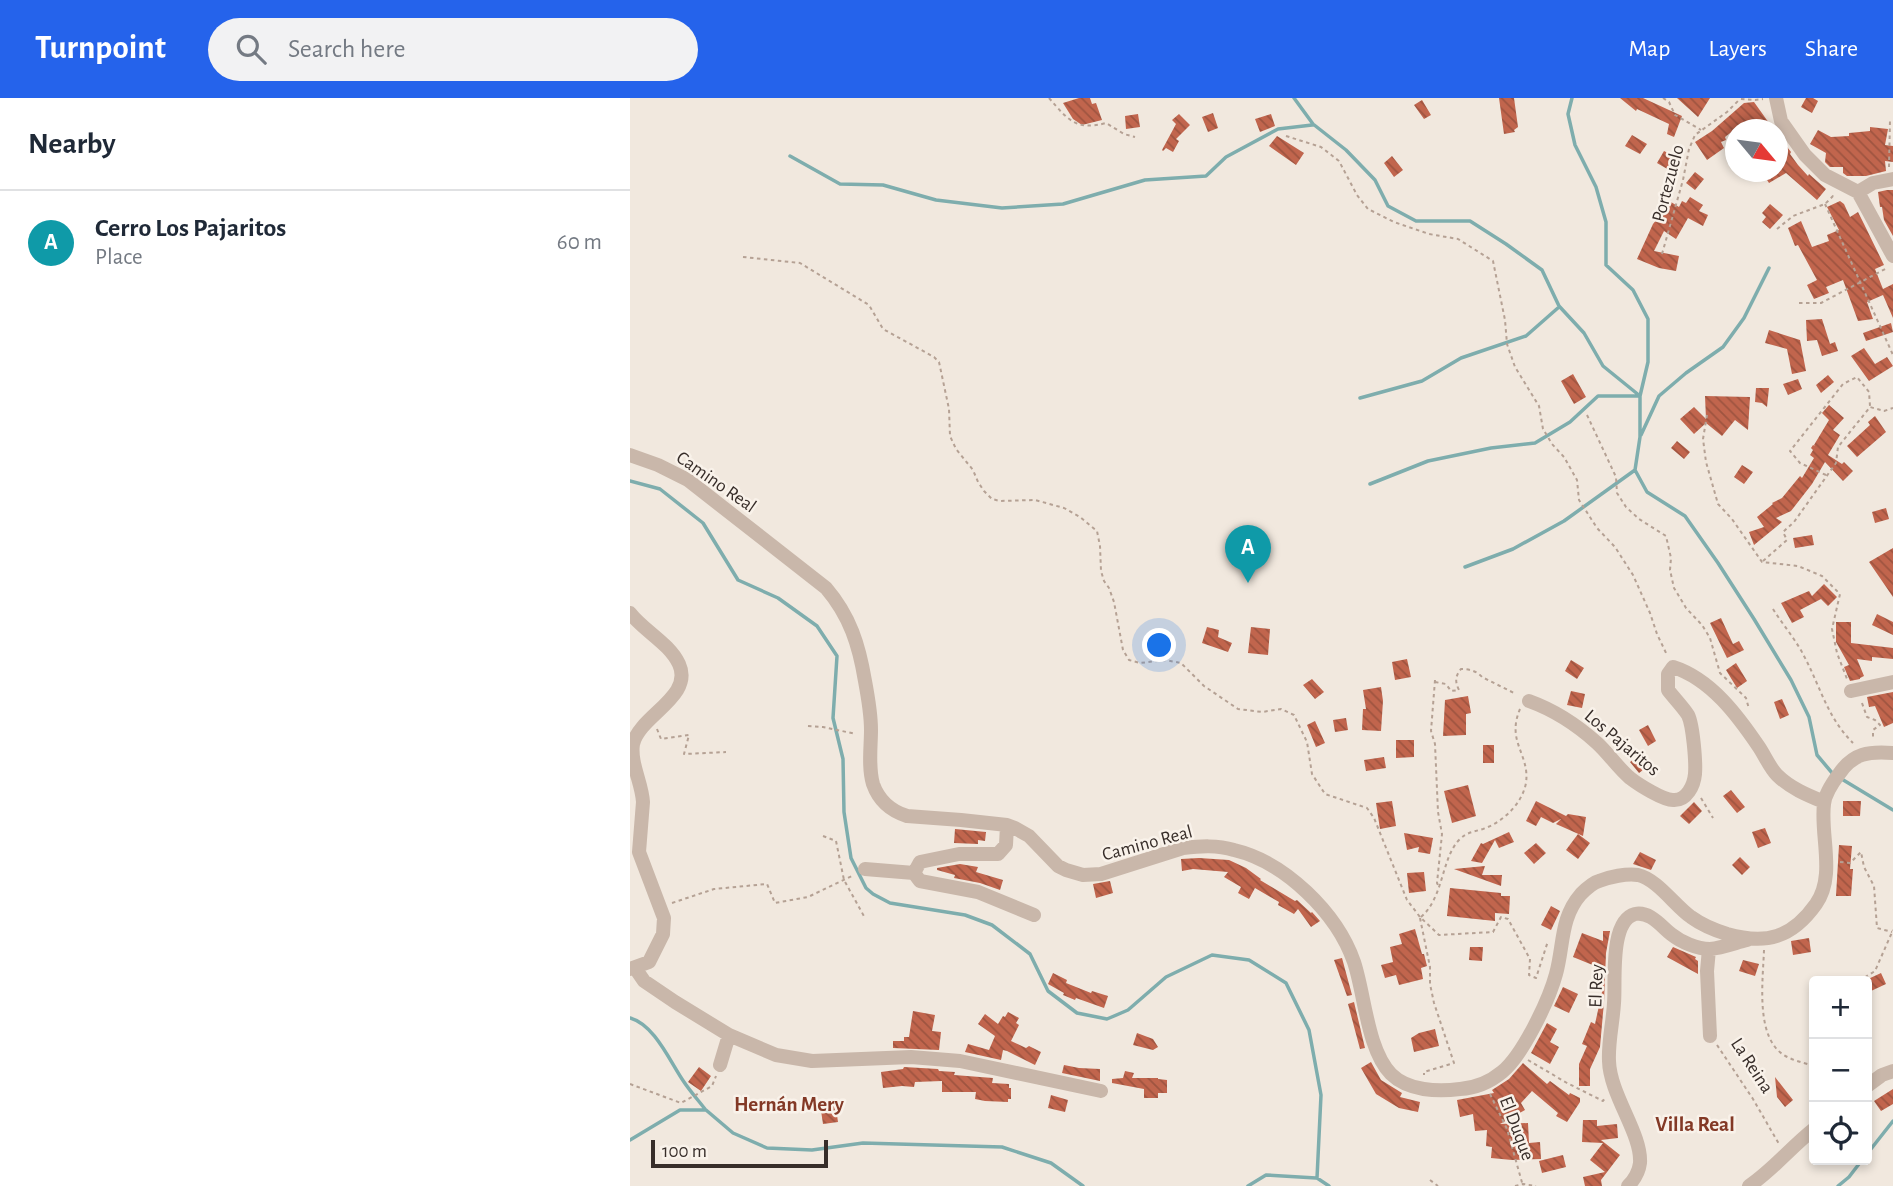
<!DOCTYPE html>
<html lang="en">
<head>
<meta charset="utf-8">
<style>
	body { margin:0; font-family:"Alegreya Sans",sans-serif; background:#f2f2f3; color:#1f2937 }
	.controls { position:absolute; right:21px; bottom:21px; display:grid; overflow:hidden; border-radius:7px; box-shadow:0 4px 10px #0003 }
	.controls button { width:63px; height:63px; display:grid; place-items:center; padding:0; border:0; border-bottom:2px solid #e0e1e3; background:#fff; color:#1f2937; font:35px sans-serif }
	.compass { position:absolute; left:1095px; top:21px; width:63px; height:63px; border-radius:50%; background:#fff; box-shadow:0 4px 10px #0003; rotate:119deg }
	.scale { position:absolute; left:21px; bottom:18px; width:177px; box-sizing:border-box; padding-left:7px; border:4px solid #372d29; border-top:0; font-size:19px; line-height:24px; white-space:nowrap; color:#372d29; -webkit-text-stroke:5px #f9f2ea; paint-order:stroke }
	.you { position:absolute; left:530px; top:548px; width:24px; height:24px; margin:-18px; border:5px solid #fff; border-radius:50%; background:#1a73e8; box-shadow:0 0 0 10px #1a73e833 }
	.badge { display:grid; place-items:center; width:46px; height:46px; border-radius:50%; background:#2563eb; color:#fff; font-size:23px; font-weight:700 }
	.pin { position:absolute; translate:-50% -58px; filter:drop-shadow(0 2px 4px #0008) }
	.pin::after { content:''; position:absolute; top:37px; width:24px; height:21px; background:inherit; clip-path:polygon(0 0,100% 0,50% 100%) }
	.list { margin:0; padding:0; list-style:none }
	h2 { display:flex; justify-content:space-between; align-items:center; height:91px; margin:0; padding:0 28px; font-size:30px }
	h2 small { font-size:23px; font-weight:400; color:#747a83 }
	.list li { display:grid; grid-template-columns:46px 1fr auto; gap:21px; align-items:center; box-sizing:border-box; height:105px; padding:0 28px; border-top:2px solid #e0e1e3 }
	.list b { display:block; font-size:26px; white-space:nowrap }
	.list p { margin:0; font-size:23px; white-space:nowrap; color:#747a83 }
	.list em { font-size:23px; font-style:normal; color:#747a83 }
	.icon { flex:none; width:38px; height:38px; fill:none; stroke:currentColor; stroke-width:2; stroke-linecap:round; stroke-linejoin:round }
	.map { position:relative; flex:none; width:1263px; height:1088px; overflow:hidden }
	header { display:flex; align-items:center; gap:42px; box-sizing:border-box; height:98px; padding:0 35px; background:#2563eb; color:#fff }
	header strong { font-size:33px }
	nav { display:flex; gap:38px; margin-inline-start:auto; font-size:24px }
	.search { width:490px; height:63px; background:#f2f2f3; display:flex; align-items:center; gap:18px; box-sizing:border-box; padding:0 24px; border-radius:38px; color:#747a83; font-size:26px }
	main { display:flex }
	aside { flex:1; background:#fff }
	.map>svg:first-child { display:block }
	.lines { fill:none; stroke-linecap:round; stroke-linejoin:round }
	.stream { stroke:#7eadad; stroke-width:3.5 }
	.building { fill:url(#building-back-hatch) }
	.path { stroke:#b5a194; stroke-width:2; stroke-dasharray:3.5 3.5; stroke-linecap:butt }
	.minor { stroke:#c9b7aa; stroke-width:14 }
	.labels { text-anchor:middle; stroke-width:5; stroke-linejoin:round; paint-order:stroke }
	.street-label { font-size:19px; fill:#372d29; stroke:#f9f2ea }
	.neighbourhood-label { font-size:21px; font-weight:bold; fill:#833926; stroke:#f9f2ea }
</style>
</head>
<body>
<header>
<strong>Turnpoint</strong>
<div class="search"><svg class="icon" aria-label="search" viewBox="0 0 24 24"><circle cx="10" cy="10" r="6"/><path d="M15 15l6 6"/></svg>Search here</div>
<nav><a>Map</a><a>Layers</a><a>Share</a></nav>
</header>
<main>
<aside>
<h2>Nearby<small></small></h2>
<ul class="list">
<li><span class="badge" style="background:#0f9aa8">A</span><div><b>Cerro Los Pajaritos</b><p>Place</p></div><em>60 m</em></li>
</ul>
</aside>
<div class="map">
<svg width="1263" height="1088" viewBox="0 0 1263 1088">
	<defs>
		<pattern id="building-back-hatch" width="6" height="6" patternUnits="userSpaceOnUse" patternTransform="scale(1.75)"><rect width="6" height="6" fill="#c1654d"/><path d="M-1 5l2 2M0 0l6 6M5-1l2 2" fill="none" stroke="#9e5440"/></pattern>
	</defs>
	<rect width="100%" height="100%" fill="#f1e8de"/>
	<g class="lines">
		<path class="stream" d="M664,0L683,26L716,52L745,82L758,108L786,123H840L876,146L912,172L929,208L954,235L973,268L1010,298V339L1005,372L1017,394L1055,418L1088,465L1124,521L1161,582L1179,619L1187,657L1203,676
			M160,58L210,86L253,87L306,102L372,110L433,106L515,82L576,78L596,59L648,31L682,27
			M730,300L792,283L831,260L896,238L929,209
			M1011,337L1029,298L1056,275L1093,249L1114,220L1139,170
			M0,383L30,391L73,425L108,482L148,500L187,528L207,558L203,620L213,661L214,714L221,760L236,790L243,796L260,805L335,817L362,827L400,856L418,893L447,915L477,921L498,912L536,879L582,857L619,862L656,885L679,932L691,997L687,1080L699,1088
			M740,386L798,363L861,350L905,345L940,324L968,298H1010L1018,264V221L1003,192L976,167V124L966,89L945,47L938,16L942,0
			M835,469L883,451L934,423L1005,372
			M1210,680L1263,712
			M0,920C25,927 40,964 54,984C60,993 68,1002 75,1011
			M0,1042L50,1012H76L103,1035L137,1050L182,1052L233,1045L372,1049L421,1065L453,1088
			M1237,1056L1263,1023
			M618,1088L636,1077L686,1080
			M1208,1088L1219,1079L1232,1062"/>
	</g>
	<path class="building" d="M449,0H460L462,6L466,5L472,22L452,27L443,21L433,5Z
		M869,0H884L888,29L884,32L885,34L874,36Z
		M990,0H1013L1052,18L1044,39L1037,36L1039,26L1007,11L1006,13Z
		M1047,0H1080L1068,19Z
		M1176,0H1183L1188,3L1182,15L1171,9Z
		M792,2L801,17L794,21L784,7Z
		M1124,4L1144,32H1119L1114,24L1095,39L1096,42L1091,44L1094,50L1077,62L1065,44L1082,33L1114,5Z
		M583,15L588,30L578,34L572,19Z
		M508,16L510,29L496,31L495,18Z
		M549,16L560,27L546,41L549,43L543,54L536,50L533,53L532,52L546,26L542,22Z
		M641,16L645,28L630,34L625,21Z
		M1240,29L1258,31L1255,47L1263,48V64L1255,63L1256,73L1236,78H1217L1213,75V69H1200L1195,64L1196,55L1180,46L1188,32L1201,39L1219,38V35L1240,33Z
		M1147,36L1161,54L1160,56L1168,67L1178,78L1179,76L1196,91L1187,102L1156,75L1139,85L1132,74H1147Z
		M1002,37L1017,46L1010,56L995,48Z
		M647,38L674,55L666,67L639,48Z
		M1034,53L1046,59L1039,72L1027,65Z
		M762,58L773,72L764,79L754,65Z
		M1065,74L1074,81L1065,92L1056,85Z
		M1257,92H1263V138L1254,122L1252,109H1250L1248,94Z
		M1060,99L1073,107L1069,113L1078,117L1073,128L1058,120L1046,141L1034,133L1024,153L1049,158L1046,173L1029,170L1007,161L1023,126L1041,104L1049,109L1052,103L1056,105Z
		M1210,103L1214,106L1220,119L1228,114L1234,126L1254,167L1245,171L1253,191L1263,186V220L1253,197L1237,204L1243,221L1228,223L1213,182L1196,189L1199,195L1184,201L1177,187L1187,182L1168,147L1165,148L1158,130L1171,123L1182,149L1199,143L1197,137L1209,132L1197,109Z
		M1140,106L1153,117L1140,131L1132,124L1136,119L1132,115Z
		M1192,221L1200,246L1205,244L1208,253L1192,258L1187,242L1177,243L1176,222Z
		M1261,225L1263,234L1236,243L1233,235Z
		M1139,232L1170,242L1176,273L1162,276L1157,251L1135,245Z
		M1234,250L1245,266L1257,259L1263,268L1239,283L1221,258Z
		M943,276L956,299L944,306L931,283Z
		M1198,277L1204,284L1191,295L1186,287Z
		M1168,281L1172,291L1158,297L1153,286Z
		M1126,290H1139L1137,309L1132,305L1125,304Z
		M1075,298L1120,299L1118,332L1105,322L1092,338L1076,325L1064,336L1050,321L1064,309L1076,321Z
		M1199,307L1214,320L1203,332L1210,337L1198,357L1212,366L1214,364L1223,373L1213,383L1195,364L1182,386L1161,413L1146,420L1152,424L1124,447L1119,434L1134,429L1127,419L1143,406L1142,405L1152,400L1170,378L1172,380L1184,360L1180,357L1183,352L1181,350L1183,347L1185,348L1184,347L1199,322L1192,315Z
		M1245,318L1256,334L1227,359L1217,348L1240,327L1238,324Z
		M1047,343L1060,354L1054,361L1041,350Z
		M1112,367L1123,374L1114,386L1104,379Z
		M1256,410L1259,421L1245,425L1242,414Z
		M1182,437L1184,447L1165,450L1163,440Z
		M1263,450V499L1239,464Z
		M1194,486L1207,499L1198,508L1191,501L1170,512L1174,519L1162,525L1151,505L1179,493L1182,498Z
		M1247,516L1263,524V537L1242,527Z
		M1091,520L1103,546L1109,543L1114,552L1097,560L1080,525Z
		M1206,524H1221V545L1263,550V561L1242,559V563L1227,561L1234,578L1230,580V581L1220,583L1214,569L1219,567L1206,544Z
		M577,529L589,532L588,539L602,545L598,554L572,545Z
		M621,529L640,531L638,557L618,555Z
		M777,561L781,579L765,582L762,564Z
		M941,562L954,570L947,581L935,573Z
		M1106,565L1117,583L1107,590L1096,572Z
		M682,581L694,594L685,601L673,587Z
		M751,589L753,603L751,633L732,632L733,611H736L733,592Z
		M941,593L955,596L952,610L937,607Z
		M1263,594V625L1254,629L1245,608L1239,609L1237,599Z
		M838,598L841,615L836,616V637L813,638L815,602Z
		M1152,601L1159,617L1150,621L1144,604Z
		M716,620L718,632L705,634L703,622Z
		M685,623L695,645L686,649L677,627Z
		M1018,627L1026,643L1018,648L1009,632Z
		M766,642H784V659L766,660Z
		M853,647H864V665H853Z
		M1012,655L1021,666L1009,675L1000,664Z
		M754,659L756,670L736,673L734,662Z
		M838,687L846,718L822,725L814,693Z
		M1101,692L1115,709L1107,715L1093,698Z
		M762,703L766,728L750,731L746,705Z
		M906,703L936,718L938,716L956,719L953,738L926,726L931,721L923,725L911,719L906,728L896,723Z
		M1213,703H1231L1230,718H1213Z
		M1064,704L1072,713L1059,726L1050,718Z
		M1135,730L1141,745L1128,750L1122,734Z
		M325,731L356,734L355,743L348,742V746L324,745Z
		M879,734L884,744L869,750L865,742L852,765L841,763L851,745L853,746Z
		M774,735L803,740L800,756L788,754L789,749L777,752Z
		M948,736L960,745L948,761L936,752Z
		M906,745L916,755L904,766L894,755Z
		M1209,747L1222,748L1220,771H1223L1221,798H1206Z
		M1010,754L1026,762L1021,772L1003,766Z
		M1110,759L1120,769L1112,777L1102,767Z
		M569,760L599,762L616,770L631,781L630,782L665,803L667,802L681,815L682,814L690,823L681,829L668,811L664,816L648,807L649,804L625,790L619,801L608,795L611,789L594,779L598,774L563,771L552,773L551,761Z
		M330,766L348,769L346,774L373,782L370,792L350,785L324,780L325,777L307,772V770Z
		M855,768L852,777H872L871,788L824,771Z
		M794,774L796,793L779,795L777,775Z
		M480,783L483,795L466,800L463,786Z
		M820,790L871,795V798H880L879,816L865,815V823L817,818Z
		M921,808L930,813L921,832L911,827Z
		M785,831L792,856H794L797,868L791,870L793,881L769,887L766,877L755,880L751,867L763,864L760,849L772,846L769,836Z
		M973,833H980L976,855L974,904L970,949L960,971V988H949V966L957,948L952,946L961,924L965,926L972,894L970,870L943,859L952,835L973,843Z
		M1179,840L1181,854L1163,857L1161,843Z
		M840,849H853L852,863L839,862Z
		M1043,849L1066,859L1065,861L1068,863V876L1037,859Z
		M712,860L722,897L717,898L704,862Z
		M1113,862L1129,866L1125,878L1109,873Z
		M423,875L437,882L436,885L461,895L462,893L478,898L474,910L446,900L445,902L433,897L434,895L418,886Z
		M1251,875L1256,886L1241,893L1236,882Z
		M933,889L948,896L939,915L924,908Z
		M724,904L735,950L730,951L718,906Z
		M283,913L305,917L302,933L311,934L309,952L263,950V943H274V939H279Z
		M378,914L389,920L386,925L389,927L381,943L396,950L399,948L411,954L405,967L377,953L373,952L371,962L335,954L338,946L359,952L365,938L348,926L355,916L368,926L373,918L375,919Z
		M917,925L927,931L920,944L929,949L920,966L901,955Z
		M805,931L809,948L784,954L781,940L789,935Z
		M507,935L523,941L528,949L523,952L503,947Z
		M741,964L751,982L772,995L770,999L790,1004L788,1014L769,1010L746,996L731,970Z
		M893,965L917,986L920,983L939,997L940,995L950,1000V1004L937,1024L926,1018L928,1015L902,993L891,1005L895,1012L870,1026L898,1025L899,1045L910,1044L911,1061L882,1062L861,1060L862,1049L856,1048L857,1032L845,1033L843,1016L830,1019L827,1002L864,995L862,992L879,981Z
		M434,967L449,970L470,971V983L432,975Z
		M69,969L81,978L71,993L58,984Z
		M274,969L308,971L309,973L325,974L324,977L363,980L362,985L379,986V990H381V1001H378V1004L355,1003L345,1001L346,994H312V983L285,984L284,989L272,988L253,990L251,974L273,971Z
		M495,973L504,975L502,980H528V981L537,982V995H528V1000H514V991L482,985V981L493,980Z
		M1145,979L1163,1002L1155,1009L1147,999Z
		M1263,991V1006L1251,1013L1244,1003Z
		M421,997L438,1002L435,1014L418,1010Z
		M205,1004L208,1024L193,1026L190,1006Z
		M953,1022H967V1028L987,1026L988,1040L971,1042L990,1057L971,1082L972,1088H955L953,1079L975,1074L960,1062L973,1045L952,1044Z
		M933,1057L936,1069L912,1075L909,1063Z"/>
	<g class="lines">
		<path class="path" d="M419,0C438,22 446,33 476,25L494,36L505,39
			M1033,0L1039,4L1045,17L1071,32
			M1111,1L1125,2L1133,1
			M656,38L691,49L709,63L727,97L738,111L764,124L799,136L828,141L863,163L875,222L877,246L885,269L909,308L913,331L922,346L934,359L947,382L949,402L967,430L985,449L1003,477L1020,515L1027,536L1037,557
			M1259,69L1260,22
			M1195,106L1263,257
			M1147,131L1163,118L1195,106L1203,98H1206
			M1032,156L1053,82L1059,51L1065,37L1097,14L1110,1
			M113,159L170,165L239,207L253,231L304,259L309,264L319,311L320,338L326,351L343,372L348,384L354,393L362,401L370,403L405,402L434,410L450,419L467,433L470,448L471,473L474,483L479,490L484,504L493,552L499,562L510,565L535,562L551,565L574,588L608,611L632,614L651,611L664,617L677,644L682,676L695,696L737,710L744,720L777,802L790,819L809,837L863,834L871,819L878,821L900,861L899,877L906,880L918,843
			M1169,205H1191L1257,170
			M957,317L986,379L987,395L996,409L1009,421L1036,438L1041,460L1040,472L1044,490L1056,510L1072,527L1080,540L1090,575L1116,600L1119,611
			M1077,317L1073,341L1076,364L1088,406L1102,421L1132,464L1168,468L1192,478L1210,496L1202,531L1207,555L1217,581
			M1196,377L1170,365L1160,353L1213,286L1227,279L1239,294L1240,308
			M1133,463L1157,442L1153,434L1164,424L1206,365L1208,349L1240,309L1254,313L1263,310
			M1143,511C1153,527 1166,542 1174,558C1191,590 1197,619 1223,645
			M805,582L801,633L805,646L808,714L812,736L807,785L809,789
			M805,584L816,586L821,593L829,592C825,584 825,578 831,571C839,571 847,573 852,579L886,596
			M1232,605L1237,619L1245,622L1250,627L1243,632V642
			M178,628L193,629L226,636
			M27,631L31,641L59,637L54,656L96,654
			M1071,700L1083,720
			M193,738L206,743L214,782L235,820
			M1210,764L1220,765L1231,754L1234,769L1244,788L1247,830L1262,834
			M42,805L84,791L137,786L145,805L178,799L222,778
			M791,819C814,799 811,761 829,742C837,734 843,734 853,731C873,724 892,706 896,685C900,656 876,644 890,611
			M790,820L800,869V886L804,905L824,965L794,974V977
			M1134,852C1133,880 1127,926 1145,949C1154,961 1171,964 1184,968
			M1229,883L1245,873L1263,832
			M1087,947L1123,1001L1149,1046
			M898,962L937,985L973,1003L975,1000
			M0,986L51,1005L82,988L86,978
			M860,996L877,1031L893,1088
			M800,1082L808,1088
			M885,1088L893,1086L906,1088"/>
		<path class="minor" d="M1146,0L1151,23L1175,57L1195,77L1228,94
			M1228,94L1263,158
			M1228,94L1243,85L1263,81
			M0,357L28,367L58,382L196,490C220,518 229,547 235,583C238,599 241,616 241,632C241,649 238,669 243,686C249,703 261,713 277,718L331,722L377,727L385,730L399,738L428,768L436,772L453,777L471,776L553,750C571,748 587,747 604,752C655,764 707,815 724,864C735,897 737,951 761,976C778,993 808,994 830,991C845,990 860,984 872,974C893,957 919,902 926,876C934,847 930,820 951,796C956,791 962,785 969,783C979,779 997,775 1008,777C1027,781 1046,809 1061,819C1072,827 1084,832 1097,836C1136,847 1162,840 1186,806C1206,778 1190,737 1194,706C1195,695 1203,684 1209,676C1223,655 1239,653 1263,655
			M0,515C14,533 39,545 49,566C64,599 10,617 3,646C0,665 12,685 13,704L9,754L34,820L33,836L19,864L0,871
			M1221,593L1263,584
			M899,603C924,612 947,627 967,645C979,656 988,670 1000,680C1009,687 1033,702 1043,702C1057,703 1064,687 1065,676C1066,664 1063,627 1058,617C1053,609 1044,600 1038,592V576L1043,569C1081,581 1108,618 1129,649C1135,658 1140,670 1147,677C1160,690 1177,697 1194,704
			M235,771L284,775L290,764L329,756H368L376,747L377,727
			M284,775L290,783L348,794L404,817
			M1079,851L1077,873L1080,938
			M5,870L14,883L45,904L99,937L146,957L182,963L281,959L330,963L471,993
			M90,967L99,937
			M1237,988L1252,977L1263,973
			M998,1088C1004,1082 1009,1073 1010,1065C1012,1036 980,997 979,963C978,944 983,924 984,905C986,884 979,823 1005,816C1020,813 1031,828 1041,836C1051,844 1067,851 1080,851C1092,850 1105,845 1117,842
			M1119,1088C1143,1072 1161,1049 1184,1031"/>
	</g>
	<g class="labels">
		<g class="street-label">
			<text transform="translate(1037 85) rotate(-75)" y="7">Portezuelo</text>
			<text transform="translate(87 383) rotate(35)" y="7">Camino Real</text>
			<text transform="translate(993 644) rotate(40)" y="7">Los Pajaritos</text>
			<text transform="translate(517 744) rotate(-15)" y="7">Camino Real</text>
			<text transform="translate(965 888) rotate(-88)" y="7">El Rey</text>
			<text transform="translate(1123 967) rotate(57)" y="7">La Reina</text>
			<text transform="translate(888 1030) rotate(69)" y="7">El Duque</text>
		</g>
		<g class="neighbourhood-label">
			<text x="159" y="1013">Hernán Mery</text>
			<text x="1065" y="1033">Villa Real</text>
		</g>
	</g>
</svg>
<div class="controls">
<button>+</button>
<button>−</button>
<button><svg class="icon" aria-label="locate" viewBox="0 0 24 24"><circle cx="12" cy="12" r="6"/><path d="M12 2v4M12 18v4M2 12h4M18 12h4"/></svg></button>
</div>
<svg class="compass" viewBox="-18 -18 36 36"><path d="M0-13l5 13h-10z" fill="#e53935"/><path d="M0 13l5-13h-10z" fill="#747a83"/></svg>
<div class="scale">100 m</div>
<div class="you"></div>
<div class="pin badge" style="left:618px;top:485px;background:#0f9aa8">A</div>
</div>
</main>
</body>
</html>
